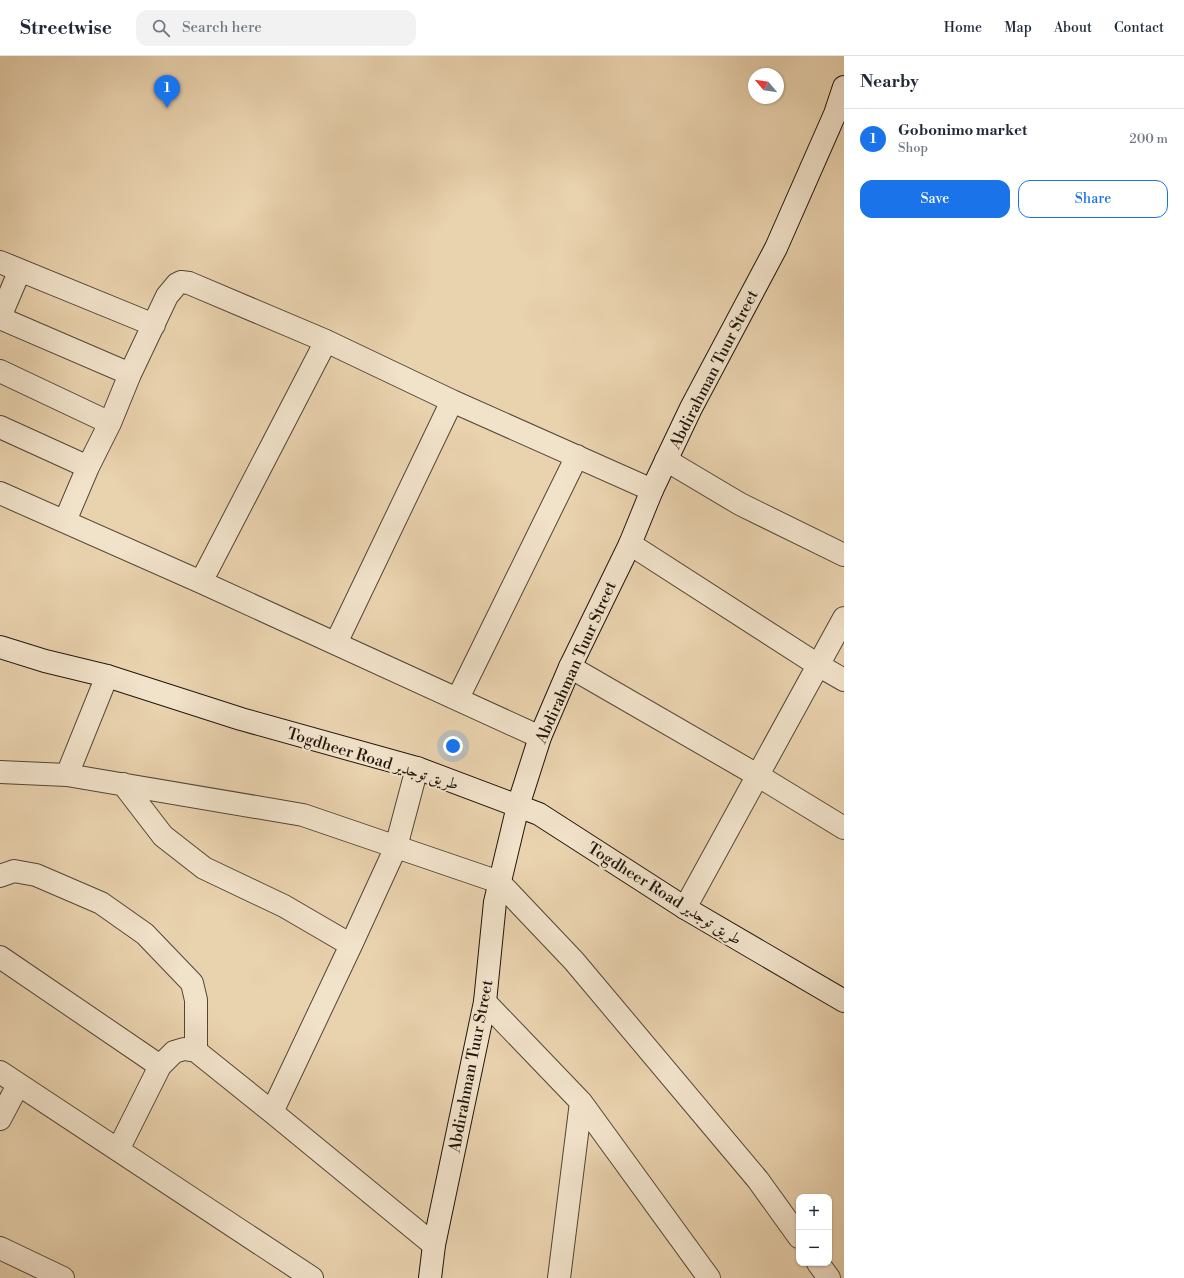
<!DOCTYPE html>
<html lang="en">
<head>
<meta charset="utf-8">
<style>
	body { margin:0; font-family:"Libre Bodoni",Amiri,serif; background:#f2f2f3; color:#1f2937 }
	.controls { position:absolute; right:12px; bottom:12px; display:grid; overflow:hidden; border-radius:8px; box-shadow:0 1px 3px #0004 }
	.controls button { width:36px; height:36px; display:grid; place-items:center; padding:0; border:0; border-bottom:1px solid #e0e1e3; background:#fff; color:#1f2937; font:20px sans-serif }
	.compass { position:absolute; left:748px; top:12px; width:36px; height:36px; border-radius:50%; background:#fff; box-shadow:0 1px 3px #0004; rotate:299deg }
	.you { position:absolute; left:453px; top:690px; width:14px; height:14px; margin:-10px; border:3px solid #fff; border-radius:50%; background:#1a73e8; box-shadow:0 0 0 6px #1a73e833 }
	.badge { display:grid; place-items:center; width:26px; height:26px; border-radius:50%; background:#1a73e8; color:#fff; font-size:13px; font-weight:700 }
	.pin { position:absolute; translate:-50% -33px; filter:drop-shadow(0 1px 2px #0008) }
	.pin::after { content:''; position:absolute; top:21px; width:14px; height:12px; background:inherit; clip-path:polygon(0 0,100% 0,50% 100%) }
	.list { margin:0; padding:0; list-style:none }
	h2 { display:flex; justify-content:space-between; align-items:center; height:52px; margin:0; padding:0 16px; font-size:17px }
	h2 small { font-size:13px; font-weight:400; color:#747a83 }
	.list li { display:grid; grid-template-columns:26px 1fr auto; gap:12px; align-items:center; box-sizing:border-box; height:60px; padding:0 16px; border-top:1px solid #e0e1e3 }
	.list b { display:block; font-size:15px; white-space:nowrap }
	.list p { margin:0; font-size:13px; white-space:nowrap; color:#747a83 }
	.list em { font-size:13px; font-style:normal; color:#747a83 }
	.actions { display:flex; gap:8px; padding:12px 16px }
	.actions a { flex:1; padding:9px 0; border:1px solid #1a73e8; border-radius:12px; text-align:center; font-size:14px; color:#1a73e8 }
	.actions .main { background:#1a73e8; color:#fff }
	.icon { flex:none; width:22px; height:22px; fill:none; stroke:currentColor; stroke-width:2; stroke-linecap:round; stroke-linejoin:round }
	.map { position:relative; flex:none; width:844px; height:1222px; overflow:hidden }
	header { display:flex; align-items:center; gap:24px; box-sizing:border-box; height:56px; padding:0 20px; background:#fff; border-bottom:1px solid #e0e1e3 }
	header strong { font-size:19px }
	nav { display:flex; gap:22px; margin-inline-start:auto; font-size:14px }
	.search { width:280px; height:36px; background:#f2f2f3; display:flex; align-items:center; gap:10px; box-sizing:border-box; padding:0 14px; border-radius:12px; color:#747a83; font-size:15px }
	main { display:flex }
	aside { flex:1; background:#fff }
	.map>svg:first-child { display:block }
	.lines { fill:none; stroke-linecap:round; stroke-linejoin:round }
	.street-casing { stroke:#524634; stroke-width:24 }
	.secondary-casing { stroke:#20170c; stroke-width:24 }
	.street { stroke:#f1e2ca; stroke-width:22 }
	.secondary { stroke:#f1e2ca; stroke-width:22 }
	.labels { text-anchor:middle; stroke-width:4; stroke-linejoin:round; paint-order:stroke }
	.street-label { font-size:16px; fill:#20170c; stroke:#f1e2ca }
</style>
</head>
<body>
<header>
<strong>Streetwise</strong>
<div class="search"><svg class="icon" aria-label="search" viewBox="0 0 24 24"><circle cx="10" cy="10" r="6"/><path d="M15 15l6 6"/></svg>Search here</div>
<nav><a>Home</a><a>Map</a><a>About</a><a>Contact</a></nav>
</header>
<main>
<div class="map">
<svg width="844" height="1222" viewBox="0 0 844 1222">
	<rect width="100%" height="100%" fill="#e9d2ae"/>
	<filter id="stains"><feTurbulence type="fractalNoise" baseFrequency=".005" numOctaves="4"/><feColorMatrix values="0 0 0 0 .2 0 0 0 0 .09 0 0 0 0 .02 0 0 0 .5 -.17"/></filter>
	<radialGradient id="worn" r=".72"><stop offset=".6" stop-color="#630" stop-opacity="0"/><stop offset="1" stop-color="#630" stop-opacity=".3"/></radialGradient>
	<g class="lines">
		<defs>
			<path id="street" d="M0,206L154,269
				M0,261L20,214
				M0,262L130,318
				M0,315L110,367
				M0,371L88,411
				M666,404L740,448L844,499
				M0,437L201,526L540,681
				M65,465L88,411L110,367L130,318L167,240L177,228L181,226L189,227L326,285L452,345L652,434
				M630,488L818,609L844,624
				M201,526L326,285
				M336,587L452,345
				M570,611L757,719L844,772
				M458,642L577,400
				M0,716L67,719L303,759L499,826L574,905L758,1124L799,1181
				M67,719L107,620
				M123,728L163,780L204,812L284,850L351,889
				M0,820L14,815L36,819L101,847L145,878L192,927L196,944V995
				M685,852L844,562
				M0,901L160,1010
				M485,946L581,1046L709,1222
				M0,1016L312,1222
				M272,1056L351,889L396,791L417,712
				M0,1063L18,1029
				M118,1094L160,1010L174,996L184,993L196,995L272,1056L434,1189
				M0,1192L63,1222
				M818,1207L829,1222
				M559,1222L581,1046"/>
			<path id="secondary" d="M0,591L45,605L107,620L241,663L417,712L518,750L539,758L685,852L844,945
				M430,1222L434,1189L485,946L495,846L518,750L540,681L570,611L630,488L652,434L691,352L776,192L835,58L844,31"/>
		</defs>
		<use href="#street" class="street-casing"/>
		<use href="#secondary" class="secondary-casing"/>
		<use href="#street" class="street"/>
		<use href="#secondary" class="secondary"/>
	</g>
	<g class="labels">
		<g class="street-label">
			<text transform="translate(713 313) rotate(-63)" y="6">Abdirahman Tuur Street</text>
			<text transform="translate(575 606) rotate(-66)" y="6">Abdirahman Tuur Street</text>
			<text transform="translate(373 702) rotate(17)" y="6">Togdheer Road طريق توجدير</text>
			<text transform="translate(665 837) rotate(32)" y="6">Togdheer Road طريق توجدير</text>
			<text transform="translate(470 1010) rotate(-79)" y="6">Abdirahman Tuur Street</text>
		</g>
	</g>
	<rect width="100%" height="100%" filter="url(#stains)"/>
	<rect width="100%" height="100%" fill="url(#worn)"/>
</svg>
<div class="controls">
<button>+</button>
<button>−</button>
</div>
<svg class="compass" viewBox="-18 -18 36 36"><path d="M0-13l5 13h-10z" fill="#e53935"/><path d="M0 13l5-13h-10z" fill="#747a83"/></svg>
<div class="you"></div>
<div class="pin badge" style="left:167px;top:52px">1</div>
</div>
<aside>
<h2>Nearby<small></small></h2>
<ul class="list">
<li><span class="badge">1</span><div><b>Gobonimo market</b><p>Shop</p></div><em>200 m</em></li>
</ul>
<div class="actions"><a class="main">Save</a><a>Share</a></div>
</aside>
</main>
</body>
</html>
